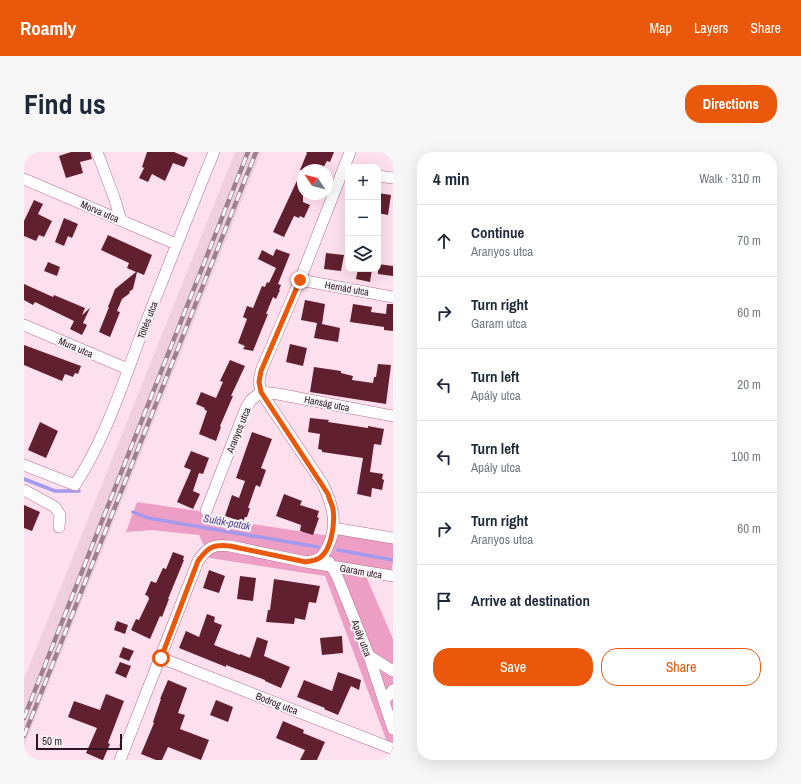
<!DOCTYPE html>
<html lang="en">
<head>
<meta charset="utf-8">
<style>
	body { margin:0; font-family:"Archivo Narrow",sans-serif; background:#f6f6f7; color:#1f2937 }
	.controls { position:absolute; right:12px; top:12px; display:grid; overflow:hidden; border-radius:8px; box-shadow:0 4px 16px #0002 }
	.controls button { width:36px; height:36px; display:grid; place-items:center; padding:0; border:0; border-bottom:1px solid #e0e1e3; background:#fff; color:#1f2937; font:20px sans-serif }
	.compass { position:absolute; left:273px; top:12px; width:36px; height:36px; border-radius:50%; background:#fff; box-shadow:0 4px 16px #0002; rotate:305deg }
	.scale { position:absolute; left:12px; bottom:10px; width:86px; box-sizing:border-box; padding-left:4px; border:2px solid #2f1523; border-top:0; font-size:11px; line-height:14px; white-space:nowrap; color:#2f1523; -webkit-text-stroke:3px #f6f6f6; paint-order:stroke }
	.stop { position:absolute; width:12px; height:12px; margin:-9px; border:3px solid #ea580c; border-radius:50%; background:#fff }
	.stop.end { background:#ea580c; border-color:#fff; box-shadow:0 1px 4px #0008 }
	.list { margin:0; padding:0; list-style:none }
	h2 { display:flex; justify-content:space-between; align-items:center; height:52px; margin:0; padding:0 16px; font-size:17px }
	h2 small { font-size:13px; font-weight:400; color:#747a83 }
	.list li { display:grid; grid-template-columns:26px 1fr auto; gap:12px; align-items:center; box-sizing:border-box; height:72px; padding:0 16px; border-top:1px solid #e0e1e3 }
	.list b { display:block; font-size:15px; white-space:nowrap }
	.list p { margin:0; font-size:13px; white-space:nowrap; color:#747a83 }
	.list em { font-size:13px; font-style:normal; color:#747a83 }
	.actions { display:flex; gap:8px; padding:12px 16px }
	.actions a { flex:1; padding:9px 0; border:1px solid #ea580c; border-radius:16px; text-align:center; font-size:14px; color:#ea580c }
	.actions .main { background:#ea580c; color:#fff }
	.icon { flex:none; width:22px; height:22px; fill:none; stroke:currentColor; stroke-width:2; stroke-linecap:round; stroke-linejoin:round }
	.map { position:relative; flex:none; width:369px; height:608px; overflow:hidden; border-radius:16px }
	header { display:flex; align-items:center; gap:24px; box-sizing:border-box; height:56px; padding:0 20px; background:#ea580c; color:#fff }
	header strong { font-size:19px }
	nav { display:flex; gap:22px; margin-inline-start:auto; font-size:14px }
	.intro { display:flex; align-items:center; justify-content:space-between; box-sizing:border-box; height:96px; padding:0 24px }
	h1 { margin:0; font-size:28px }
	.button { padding:10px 18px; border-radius:16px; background:#ea580c; color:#fff; font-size:14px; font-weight:700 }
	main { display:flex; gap:24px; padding:0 24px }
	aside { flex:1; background:#fff; border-radius:16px; box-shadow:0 4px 16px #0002 }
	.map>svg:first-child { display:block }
	.built { fill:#efcedd }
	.green { fill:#ec9ec4 }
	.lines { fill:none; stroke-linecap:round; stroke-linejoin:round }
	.stream { stroke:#a499ec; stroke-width:3.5 }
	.building { fill:#61202f }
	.minor-casing { stroke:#b06d8f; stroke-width:12 }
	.minor { stroke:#fff; stroke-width:11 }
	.rail-casing { stroke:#9d808e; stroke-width:4.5 }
	.rail { stroke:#f6f6f6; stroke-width:3; stroke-dasharray:9; stroke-linecap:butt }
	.route { stroke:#ea580c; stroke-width:5 }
	.labels { text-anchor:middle; stroke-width:4; stroke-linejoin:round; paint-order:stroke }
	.street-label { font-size:10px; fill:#2f1523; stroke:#f6f6f6 }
	.water-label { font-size:11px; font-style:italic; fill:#513c9b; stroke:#f6f6f6 }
</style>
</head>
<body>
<header>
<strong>Roamly</strong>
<nav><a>Map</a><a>Layers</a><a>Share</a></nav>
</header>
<div class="intro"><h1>Find us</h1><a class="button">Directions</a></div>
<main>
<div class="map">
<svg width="369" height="608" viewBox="0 0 369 608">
	<rect width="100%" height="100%" fill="#fedfed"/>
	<path class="built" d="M211,0H237L0,594V527Z"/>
	<path class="green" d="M113,350L174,359L203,368L299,383L322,382L369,390V410L367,420L340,415L344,429L369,487V606L301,424L186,406L175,383L128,378L102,380Z"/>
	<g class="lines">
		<path class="stream" d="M0,327L31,339H55
			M109,360L124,366L294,395
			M314,398L369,408"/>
	</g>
	<path class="building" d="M47,0H66L68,7L56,10L59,21L42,26L35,4Z
		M123,0H150L164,6L160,15L149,11L141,29L128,22L124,30L115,26L120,16L118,15Z
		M282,0H310L306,10L303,9L298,18H279V50L286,53L280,66L276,64L275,66L270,64L260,85L249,80L278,18H276L283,1Z
		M354,41L367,43L364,63L354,61Z
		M10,48L19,52L14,62L28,69L20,85L15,83L12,89L0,84V69Z
		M40,66L54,72L48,86L44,84L40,94L31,90Z
		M84,83L128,103L120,123L113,120L109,137L105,140L106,141L98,147L93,159L96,160L86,185L75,180L85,155H84L91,137L112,120L103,116L105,111L77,98Z
		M252,97L266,102L254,132L257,133L255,138H256L252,147L249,145L242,162H244L229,199L219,197L221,194L214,191L223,167L219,165L223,154L229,156L238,134L241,135L243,130L245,131L252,116L234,107L238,98L249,104Z
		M302,101L320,103L317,119L300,117Z
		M24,110L36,115L33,124L20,119Z
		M354,112L369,114V124L354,122Z
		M334,117H348L346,130L332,127Z
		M0,132L29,145L30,143L61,156L58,163L66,156L59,171L63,173L58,183L46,177L50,169L11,150L9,153L0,148Z
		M281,148L301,152L298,172L316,176L314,190L290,186L293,171L277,168Z
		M329,152L348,155L347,160L362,162L363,152H369V179L360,178V175L326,170Z
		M266,192L283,196L279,214L262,210Z
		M0,193L57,214L54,222L51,221L49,225L41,222L38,229L0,213Z
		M206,208L221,214L207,244H209L196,274L197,275L192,289L175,282L183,259L180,257L181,256L172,252L177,240L192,246L199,230L196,229Z
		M354,212L367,213L362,252L286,240L290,215L317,219V221L329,224L328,228L349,231L350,225H352Z
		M286,266L305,268L304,270L344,276V274L360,277L357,293L350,292L346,320L359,322L358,327L360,328L358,338L348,336L347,345L333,342L339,306L298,300V298L294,297L296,282L284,280Z
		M16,270L34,279L22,306L4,298Z
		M228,280L248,287L237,316L242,318L236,335L232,333L224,356H226L223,365H221L219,370L201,364L208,343L215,346L221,329L212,326Z
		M167,299L185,306L179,322L175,321L169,339L176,342L169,357L153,350L167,318L160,315Z
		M260,342L278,349L276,353L295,359L293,365L295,366L289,383L276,379L277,373L252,364Z
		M0,353L16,360L8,379L0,376Z
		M149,400L160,404L159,408H160L144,447H145L138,465L136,464L126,487L107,478L112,467L115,468L125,447L124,444L121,443L127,429L132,431L139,416L142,417Z
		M185,418L201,424L195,441L179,436Z
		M216,424L232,426L229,449L213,447Z
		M250,427L296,434L292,451L285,450L281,468L271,466L270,472L242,470L244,458H246Z
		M183,462L191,465L190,470L198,473L190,493L216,503V502L226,506L233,485L244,489L240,504L266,515L257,536L241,529V528L202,513V515L155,496L162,479L175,485Z
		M93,469L104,473L101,482L90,478Z
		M318,484L319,501L298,503L296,486Z
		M99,495L110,499L105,509L95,505Z
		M96,510L107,514L102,526L91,521Z
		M314,520L337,528L335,538L327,534L314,563L300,557L301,556L273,545L280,528L308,539Z
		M144,528L163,536L154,561L161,563L156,577L185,588L177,608L144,595L138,608H132L117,602L130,571L129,570L137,547H136Z
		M82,542L100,549L84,591L86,592L79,608H78L62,601L73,576L44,565L50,549L76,558Z
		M192,548L209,555L204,570L186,563Z
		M259,569L280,578L279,581L301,590L293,608H276L281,598L252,586Z"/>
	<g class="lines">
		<defs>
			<path id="minor" d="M73,0L90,45L97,68
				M354,24L369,26
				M0,27L152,92
				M276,128L369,145
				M0,173L104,217
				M237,240L254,242L369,264
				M0,313L51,333C81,287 98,234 117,183C141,122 165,61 190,0
				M0,338L31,355L36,363L35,375
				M182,359L222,256L227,248L237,240
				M309,376L369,386
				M282,410C286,409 290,409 294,407C300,404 302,398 305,392C314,372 308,350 298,331L237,240L235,230L237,219L276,128L326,0
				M305,410L313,424L345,504L369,577
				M345,504L369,519
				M137,506L369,597
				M360,549L369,538
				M96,608L174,409C184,395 189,392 206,394L282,410L369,424"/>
		</defs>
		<use href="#minor" class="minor-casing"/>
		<use href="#minor" class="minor"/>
		<defs>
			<path id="rail" d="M0,566L224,0
				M0,584L232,0"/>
		</defs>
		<use href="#rail" class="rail-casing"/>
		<use href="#rail" class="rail"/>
	</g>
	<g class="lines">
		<path class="route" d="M137,506L174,409C184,395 189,392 206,394L282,410C285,409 288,409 291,408C308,403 311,371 309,357C308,352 305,347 304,342L237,240L235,230L237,219L276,128"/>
	</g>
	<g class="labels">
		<g class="street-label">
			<text transform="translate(76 59) rotate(23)" y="4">Morva utca</text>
			<text transform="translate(323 136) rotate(10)" y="4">Hernád utca</text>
			<text transform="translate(123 168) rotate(-69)" y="4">Töltés utca</text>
			<text transform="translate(52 195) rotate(23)" y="4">Mura utca</text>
			<text transform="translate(303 251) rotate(11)" y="4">Hanság utca</text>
			<text transform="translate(214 278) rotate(-68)" y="4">Aranyos utca</text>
			<text transform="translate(337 419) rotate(10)" y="4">Garam utca</text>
			<text transform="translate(338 486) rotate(69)" y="4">Apály utca</text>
			<text transform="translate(253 551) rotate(21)" y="4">Bodrog utca</text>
		</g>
		<g class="water-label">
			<text transform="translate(203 370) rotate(10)" y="4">Sulák-patak</text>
		</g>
	</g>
</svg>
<div class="controls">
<button>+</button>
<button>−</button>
<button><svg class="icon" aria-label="layers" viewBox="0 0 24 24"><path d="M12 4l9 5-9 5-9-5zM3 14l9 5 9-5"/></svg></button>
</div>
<svg class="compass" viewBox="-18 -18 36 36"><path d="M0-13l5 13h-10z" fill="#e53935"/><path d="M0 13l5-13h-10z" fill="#747a83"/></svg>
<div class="scale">50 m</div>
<div class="stop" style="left:137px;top:506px"></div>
<div class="stop end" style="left:276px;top:128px"></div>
</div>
<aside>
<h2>4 min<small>Walk · 310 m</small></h2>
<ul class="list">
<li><svg class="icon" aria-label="ahead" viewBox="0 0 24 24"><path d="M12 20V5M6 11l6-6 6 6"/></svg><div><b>Continue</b><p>Aranyos utca</p></div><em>70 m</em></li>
<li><svg class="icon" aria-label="right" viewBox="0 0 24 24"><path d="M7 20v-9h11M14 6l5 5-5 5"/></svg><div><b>Turn right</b><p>Garam utca</p></div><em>60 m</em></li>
<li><svg class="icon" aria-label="left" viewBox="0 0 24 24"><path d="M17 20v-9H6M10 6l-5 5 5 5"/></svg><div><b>Turn left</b><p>Apály utca</p></div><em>20 m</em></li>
<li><svg class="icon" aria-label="left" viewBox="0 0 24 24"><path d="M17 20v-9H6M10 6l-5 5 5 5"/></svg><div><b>Turn left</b><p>Apály utca</p></div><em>100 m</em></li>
<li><svg class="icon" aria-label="right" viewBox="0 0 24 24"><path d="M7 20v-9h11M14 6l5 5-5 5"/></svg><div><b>Turn right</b><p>Aranyos utca</p></div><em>60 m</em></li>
<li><svg class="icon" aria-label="arrive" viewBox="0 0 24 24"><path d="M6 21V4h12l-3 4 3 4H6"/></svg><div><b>Arrive at destination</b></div></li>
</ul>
<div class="actions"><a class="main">Save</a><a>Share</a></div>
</aside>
</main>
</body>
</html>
